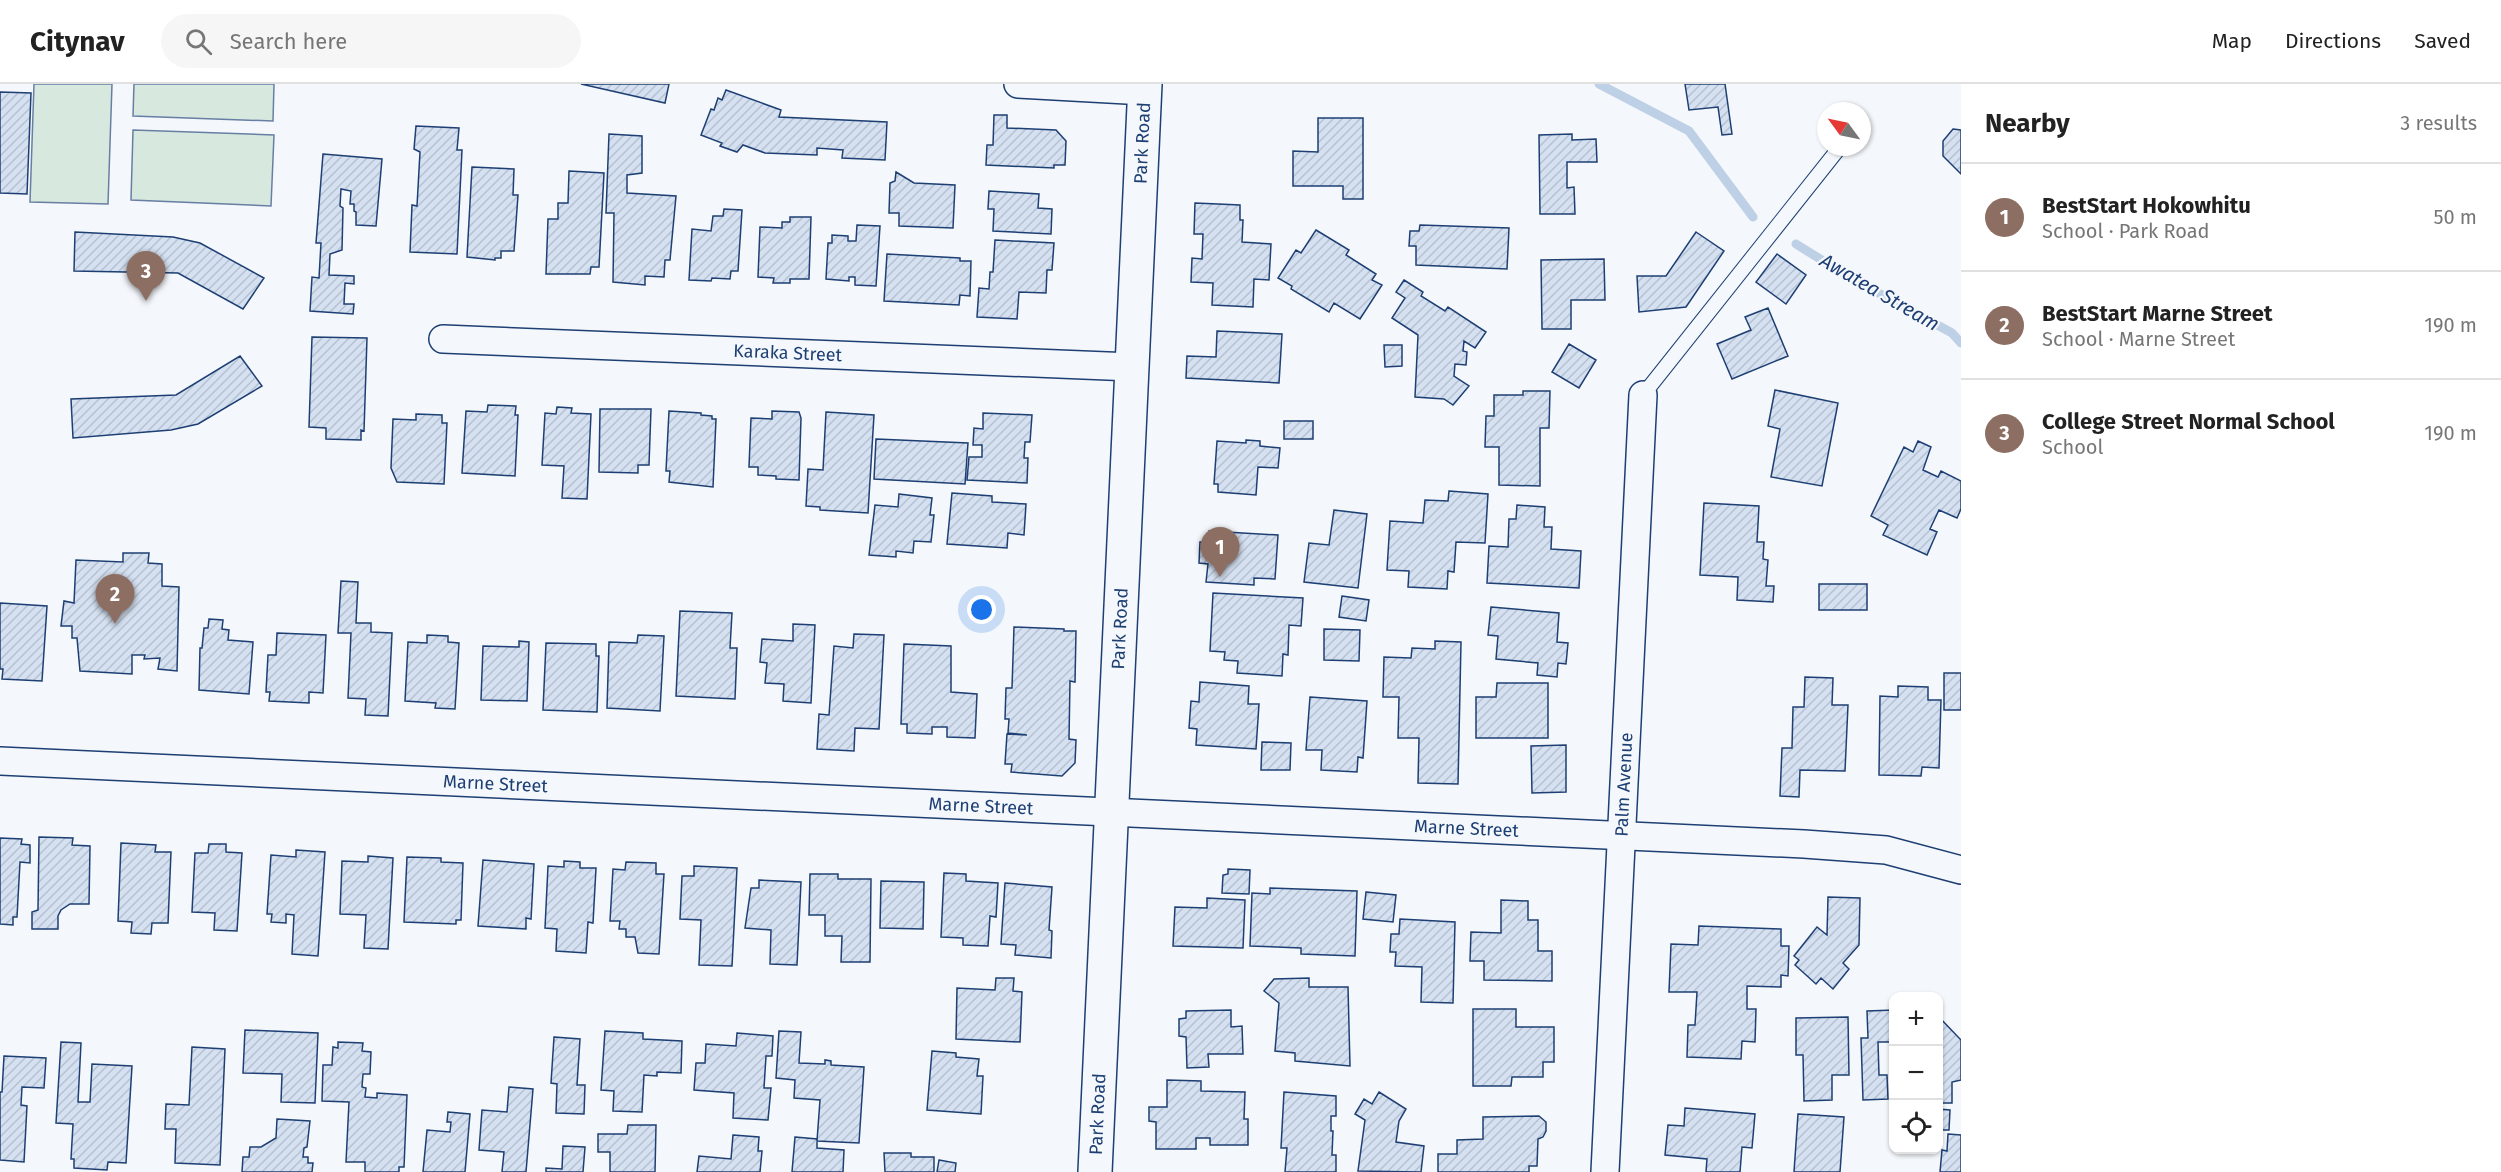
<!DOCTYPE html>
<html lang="en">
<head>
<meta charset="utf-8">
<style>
	body { margin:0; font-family:"Fira Sans",sans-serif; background:#f6f6f6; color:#222 }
	.controls { position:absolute; right:18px; bottom:18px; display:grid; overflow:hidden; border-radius:12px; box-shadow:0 2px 4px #0004 }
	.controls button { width:54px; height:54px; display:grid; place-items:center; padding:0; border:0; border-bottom:2px solid #e0e0e0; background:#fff; color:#222; font:30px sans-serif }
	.compass { position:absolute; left:1817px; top:18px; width:54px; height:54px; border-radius:50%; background:#fff; box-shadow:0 2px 4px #0004; rotate:303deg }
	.you { position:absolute; left:982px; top:526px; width:21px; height:21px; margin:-15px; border:4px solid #fff; border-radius:50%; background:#1a73e8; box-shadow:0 0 0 9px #1a73e833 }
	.badge { display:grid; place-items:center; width:39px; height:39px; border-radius:50%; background:#c62828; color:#fff; font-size:20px; font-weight:700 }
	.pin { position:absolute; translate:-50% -50px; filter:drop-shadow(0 2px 3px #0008) }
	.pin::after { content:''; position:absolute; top:32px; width:21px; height:18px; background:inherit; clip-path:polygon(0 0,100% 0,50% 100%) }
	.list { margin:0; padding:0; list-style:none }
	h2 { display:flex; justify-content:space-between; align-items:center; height:78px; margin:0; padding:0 24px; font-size:26px }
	h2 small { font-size:20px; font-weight:400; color:#767676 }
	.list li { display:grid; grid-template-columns:39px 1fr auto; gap:18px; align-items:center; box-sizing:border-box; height:108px; padding:0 24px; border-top:2px solid #e0e0e0 }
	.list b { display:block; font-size:22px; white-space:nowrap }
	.list p { margin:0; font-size:20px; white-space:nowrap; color:#767676 }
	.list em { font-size:20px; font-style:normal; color:#767676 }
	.icon { flex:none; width:33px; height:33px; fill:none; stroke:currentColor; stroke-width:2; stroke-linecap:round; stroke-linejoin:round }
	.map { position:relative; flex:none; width:1961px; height:1088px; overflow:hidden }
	header { display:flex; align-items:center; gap:36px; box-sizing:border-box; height:84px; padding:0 30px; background:#fff; border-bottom:2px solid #e0e0e0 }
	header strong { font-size:28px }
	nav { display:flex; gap:33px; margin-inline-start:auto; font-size:21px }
	.search { width:420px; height:54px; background:#f6f6f6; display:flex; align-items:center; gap:15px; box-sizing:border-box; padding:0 21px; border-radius:33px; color:#767676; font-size:22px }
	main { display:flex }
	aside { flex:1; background:#fff }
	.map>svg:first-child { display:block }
	.green { fill:#d7e8df; stroke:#687fa3; stroke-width:1.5 }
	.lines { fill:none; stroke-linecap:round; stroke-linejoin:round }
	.stream { stroke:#bed0e5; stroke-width:9 }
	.building { fill:url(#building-hatch); stroke:#1d3f73; stroke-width:1.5 }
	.lane-casing { stroke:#1d3f73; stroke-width:16 }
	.street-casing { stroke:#1d3f73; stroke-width:30 }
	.secondary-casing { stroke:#1d3f73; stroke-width:36 }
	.lane { stroke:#f4f7fb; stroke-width:14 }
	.street { stroke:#f4f7fb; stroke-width:27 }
	.secondary { stroke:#f4f7fb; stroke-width:33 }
	.labels { text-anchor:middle; stroke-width:4.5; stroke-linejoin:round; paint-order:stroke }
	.street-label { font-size:18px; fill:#1d3f73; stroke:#f4f7fb }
	.water-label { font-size:20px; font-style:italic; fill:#1d3f73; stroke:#f4f7fb }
</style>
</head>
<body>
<header>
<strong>Citynav</strong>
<div class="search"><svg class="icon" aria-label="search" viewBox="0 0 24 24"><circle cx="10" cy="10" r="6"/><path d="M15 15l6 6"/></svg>Search here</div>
<nav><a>Map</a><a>Directions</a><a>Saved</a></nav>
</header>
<main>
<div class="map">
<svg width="1961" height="1088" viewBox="0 0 1961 1088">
	<defs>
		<pattern id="building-hatch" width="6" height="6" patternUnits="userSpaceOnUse" patternTransform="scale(1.5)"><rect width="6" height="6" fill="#d5e0f0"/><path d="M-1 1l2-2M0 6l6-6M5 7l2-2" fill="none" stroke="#b6c1d1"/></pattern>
	</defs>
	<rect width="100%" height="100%" fill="#f4f7fb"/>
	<path class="green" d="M34,0H112L108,120L30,118Z
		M134,0H274L273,37L133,32Z
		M133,46L274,51L271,122L131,116Z"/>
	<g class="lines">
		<path class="stream" d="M1599,0L1689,47L1753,133
			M1796,160L1849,193L1952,249L1961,259"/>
	</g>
	<path class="building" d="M581,0H669L665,19Z
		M1685,0H1725L1732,50L1722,51L1718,23L1689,26Z
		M726,6L781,26L779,33L887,38L885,76L842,74L843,66L817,64V71L765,69L743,61L737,68L720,62L722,59L701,51L711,25L714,26L718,14L722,16Z
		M0,8L31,9L27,110L0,109Z
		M994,31H1007V44L1056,46L1066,57L1065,81H1054V84L986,81L987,61H993Z
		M1318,34H1363V115H1343V102H1293V67L1318,68Z
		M416,42L459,44L457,66H462L457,170L410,168L412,121L417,122L420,68L414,65Z
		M1953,45L1961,46V90L1943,72V57Z
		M609,50L642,52V89L627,91V109L676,112L670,176H665L664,193L645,192V201L613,198L614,129H606Z
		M1572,50V56L1596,55L1597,78H1567V104L1574,103L1575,130H1540L1539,51Z
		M323,70L382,75L376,142L356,141V128L354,127V120H350L351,107L341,105L340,122L343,124L342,166L330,170L329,191L354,192V200L345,199L344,220H354L353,230L310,227L312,193L319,194L321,159H316Z
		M472,83L514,85L513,111H518L514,167H501V174H495V176L467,173Z
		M569,87L604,89L599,183H591L590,190H546L548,135H558V119H568Z
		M896,88L914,99L955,101L953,144L899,142V129H889L890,99L895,97Z
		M989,107L1039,110L1038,124L1052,125L1051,150L993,147L994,125H988Z
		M1195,119L1240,121V136H1243L1242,158L1271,160L1269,196L1254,195L1253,223L1212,221L1213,199L1191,198L1192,174L1202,175L1203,150H1194Z
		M724,125L742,126L738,187H731L730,195L712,194L711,197L689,196L692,145L711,147L713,132H723Z
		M790,133H811L809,195H790V199H773L774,194L758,193L760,143L782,144V138H790Z
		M857,141L880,142L876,202L855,201V193H849V197L826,195L828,159H832V151L848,152V157H856Z
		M1420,141L1509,144L1507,185L1416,181V162H1409L1410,147H1419Z
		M1316,146L1349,166L1346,171L1376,190L1372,196L1382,201L1360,235L1334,219L1329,228L1291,205L1292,202L1278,194L1296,166L1301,169Z
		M75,148L173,153L200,159L264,194L243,225L178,189L74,187Z
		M1696,148L1724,167L1686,223L1639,228L1637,192H1666Z
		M995,156L1054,159L1052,186H1047L1046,209L1019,208L1017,235L977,233L979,204L989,205L990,188H993Z
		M887,170L960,174V177H971L970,212L960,211L959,221L884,217Z
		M1777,170L1806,191L1786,220L1756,198Z
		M1604,175L1605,216H1571V245H1542L1541,176Z
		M1404,196L1423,208L1421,212L1445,227L1448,223L1486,248L1475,264L1464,257L1463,267L1467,268L1466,281L1455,280L1454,292L1469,302L1453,321L1444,315L1415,313L1418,251L1392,234L1405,214L1396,208Z
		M1768,224L1788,272L1732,295L1717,260L1751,246L1745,233Z
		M1217,247L1282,250L1279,299L1186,294L1187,272L1216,273Z
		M312,253L367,254L364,347L361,346V356L326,355V344L309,343Z
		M1569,260L1596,276L1579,304L1552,288Z
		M1384,261H1402V282L1385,283Z
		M240,272L262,302L198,340L171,346L73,354L71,315L176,311Z
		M1775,306L1838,319L1822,402L1771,393L1780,345L1768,342Z
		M1523,307H1550L1549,344H1540V402L1499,401V363H1485L1486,332H1494V311H1523Z
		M488,321L516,322L515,331H518L515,392L462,389L466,327L487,328Z
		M557,323L572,324L571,329L591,330L587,415L562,414L564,382L542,381L545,329L556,330Z
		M600,325H651L649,381H638V389L599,388Z
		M669,327L701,329V331L712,332V335H716L713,403L669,398L670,387H666Z
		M772,327L799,328L801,334L799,396L776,395V392L758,391V383H749L751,334L772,335Z
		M826,328L874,331L868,429L820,426V423L806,422L808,385L823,386Z
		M983,329L1032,331L1030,358H1025L1024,374H1028L1027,399L967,396L969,373H982V361H973L974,344L983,345Z
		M416,330L442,331V339H447L444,400L397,398L391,384L393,335L416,336Z
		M1284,337H1313V355H1284Z
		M876,355L968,359L965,400L874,395Z
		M1246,356L1260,357V362L1280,364L1278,384L1258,383L1256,411L1218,408V400H1214L1217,357L1246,359Z
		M1918,357L1931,363L1923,386L1938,393L1941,387L1961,397V425L1957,434L1939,426L1930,445L1937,448L1927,471L1883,451L1888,441L1871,432L1904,363L1913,368Z
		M1449,407L1488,410L1485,459L1456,458L1454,488L1448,487L1447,505L1408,503L1409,487L1387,486L1390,437L1423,439L1425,416L1448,417Z
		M952,409L992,412V418L1026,420L1024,451L1008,449L1007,464L947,460Z
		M899,410L932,414L930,431H934L931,458L914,457L913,469L896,467V473L869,471L875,421L898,423Z
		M1704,419L1759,422L1757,458H1764L1763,475L1768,476L1766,502H1774L1773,518L1737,516L1738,493L1700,491Z
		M1517,421L1545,423L1544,443H1552L1551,465L1581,467L1579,504L1487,499L1489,462L1508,463L1509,435H1516Z
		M1334,426L1367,430L1358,504L1304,498L1309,459L1329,461Z
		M1209,447L1278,451L1275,495L1254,494V501L1206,498L1208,480L1199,479L1200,458H1209Z
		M123,469H149L148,479L162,480V502L179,503L177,587L158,585L160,574L144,575L145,571H132V590L80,587L77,554H72V542H61L64,517L74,519L76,476L123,478Z
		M341,497L358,498L356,539H371V548L392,549L388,632L365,631L366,615L348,614L351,549H338Z
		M1819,500H1867V526H1819Z
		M1213,509L1303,514L1301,542L1289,541L1288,571L1283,570L1282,592L1237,589L1238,577L1224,576L1225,568L1210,567Z
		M1342,512L1369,516L1366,537L1339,533Z
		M0,519L47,522L42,597L2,595L3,585H0Z
		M1491,523L1559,529L1557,558L1568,559L1566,580L1558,579L1557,593L1537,591L1538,579L1496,575L1498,552L1488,551Z
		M680,527L732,529L730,564H737L735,615L676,612Z
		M209,535L223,536L222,545L229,546L228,556L253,558L249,610L199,606L200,564H202L204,544H208Z
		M793,540L815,541L811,619L783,617L784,600L765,599L767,579L760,578L762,555L793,557Z
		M1014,543L1064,545V547H1076L1075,598L1070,597L1069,655L1076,656L1075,679L1062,692L1011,688L1012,680H1005L1007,650L1027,651L1008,649L1009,635H1005L1006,604H1012Z
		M1324,545L1360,546L1359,577L1324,576Z
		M277,549L326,551L323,609L309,608V619L269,617L270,608H266L268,571H276Z
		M854,550L884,551L879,645L855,644L854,667L817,665L819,630L829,631L834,562L853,564Z
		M427,551L448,552V558L459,559L455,625L435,624L436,619L405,617L408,558L427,559Z
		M638,551L664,552L660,627L607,624L609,558L637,559Z
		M519,557L529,558L527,617L481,616L483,562L519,563Z
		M1435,557L1461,558L1458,700L1418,699L1419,654H1398L1399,613H1383L1384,573L1411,574L1412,564L1435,565Z
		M546,559L596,560V572H599L597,628L543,626Z
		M904,560L951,562V608L977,610L975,654L947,653V643H932V650L907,649V640H901Z
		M1944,589H1961V626H1944Z
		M1805,593L1833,594L1832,621H1848L1845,687L1800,686L1799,713L1780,712L1782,664H1792L1793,623H1804Z
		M1200,598L1249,602L1248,620H1259L1256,665L1196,661L1197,645L1189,644L1191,617L1199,618Z
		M1497,599H1548V654H1476V613H1496Z
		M1898,602L1928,603V616H1941L1939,684L1922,683L1921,692L1879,691L1880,612L1898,613Z
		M1310,613L1367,617L1363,674L1358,673L1357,688L1321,686L1322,666H1306Z
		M1262,658L1291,659L1290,686H1261Z
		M1566,661V708L1532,709L1531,662Z
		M39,753L73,754L72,761L90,762L89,820H70L61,826L58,832V845H32V828L38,826Z
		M0,754L22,755L21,760L30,761V779L20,778L17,833H13V841L0,840Z
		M121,759L156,761L155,768H171L168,839H152L151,850L131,849L132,838L118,837Z
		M209,760H226V768L242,769L237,847L214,846L215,829L192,828L195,769H208Z
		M296,766L325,768L318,872L292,870L294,831L286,830V839L271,838L272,830H267L271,771L296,773Z
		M368,772L393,774L388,865L364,864L366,831L340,830L342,777L368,778Z
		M407,773L441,774V778L463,779L461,836H456V840L404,838Z
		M483,776L534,780L531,835L526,834V845L478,842Z
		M564,777L580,778V784H596L593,839L588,838L586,869L556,867L557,845L545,844L548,782L564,783Z
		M626,778L656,779V790H664L659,870L638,869L635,853H626V845H619L620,837H610L613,785L625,786Z
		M694,782L737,784L732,882L699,881L701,836L680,835L682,792H694Z
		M1228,785L1250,786L1249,810L1222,809L1223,791L1228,790Z
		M944,789L966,790V797L998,799L996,833L990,832L988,862L963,861V854L941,853Z
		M810,790H838V795H871L870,878H841L842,852H825V831H809Z
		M759,796L801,798L797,881L770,880L771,846L745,844L751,804H759Z
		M881,797L924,798L923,845L880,844Z
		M1005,799L1052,803L1049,846L1052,847L1051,874L1015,871L1016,861L1001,860Z
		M1270,804L1357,807L1355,872L1301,870V864L1250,862L1252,809L1270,810Z
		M1366,808L1396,811L1393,838L1363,835Z
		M1828,813L1860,814L1859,861L1843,879L1849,885L1833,905L1821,894L1816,900L1795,881L1799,876L1794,872L1817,843L1827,851Z
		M1207,814L1245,816L1243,864L1173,862L1175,823L1207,824Z
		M1501,816L1528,817V836H1538V867H1552V897L1484,896V877H1470L1471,848L1501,849Z
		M1400,835L1455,838L1453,919L1421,918L1422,883L1395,882L1396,868H1390L1391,850H1399Z
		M1699,842L1781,845V862H1789L1788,892L1781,891V903L1747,902V925H1756L1755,958L1742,957L1741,975L1687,973L1688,941H1695L1697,908H1669L1671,860L1698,861Z
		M996,894H1014L1013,907L1022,908L1020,958L956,955L957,904L995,906Z
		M1309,894V903H1348L1350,982L1295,977V969L1275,967L1279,919L1264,907L1274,895Z
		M1473,925H1516V943H1554V978H1543V993H1512L1511,1002H1473Z
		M1231,926V943L1242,942L1243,970H1208L1209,983L1187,984L1186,953L1179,952V935L1186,934V927Z
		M1894,926V958H1878L1879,991H1887L1888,1015L1863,1016L1861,954H1868L1867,927Z
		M1938,932L1961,956V996L1952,998V1019H1938Z
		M1848,933L1849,991H1832V1016L1804,1017L1803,971H1796V934Z
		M245,946L318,949L315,1019L281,1018L282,990L243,989Z
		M605,947L643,949V955L682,957L681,989L657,988V992L644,991L642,1028L613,1027L614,1007L601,1006Z
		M779,947L801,948L799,979L825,980V976L831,977V981L864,983L859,1059L817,1057L820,1016L794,1014L795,996L776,994Z
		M737,949L773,952L772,972H766L764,1004H771L768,1036L733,1034L734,1009L694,1006L696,979H705L706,960L736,962Z
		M554,953L580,955L577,1001H585L584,1030L556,1029L557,1000L551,999Z
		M61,958L81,959L78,1018H90L92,980L132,982L126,1079L108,1078L107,1086L74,1084V1075H71L73,1040L56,1039Z
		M338,958L363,959L362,967L371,968L370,990H363L362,1003L366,1004L365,1013L377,1014V1009L407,1011L404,1083H399V1088H365V1078H346L349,1018L322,1017L323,981H332L333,963L338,964Z
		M192,963L225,965L220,1081L175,1079L176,1045H165L166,1020L189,1021Z
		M932,967L956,969V973L979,975L977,992H983L981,1030L927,1026Z
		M4,972L46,974L44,1004L22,1003L21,1021L27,1022L24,1078L0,1076V1008H2Z
		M1167,996L1201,997V1007L1245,1008L1244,1035H1248V1061H1210V1054H1196V1065H1156V1038L1149,1037V1023H1167Z
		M509,1003L533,1005L526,1088H502L504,1068L479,1066L482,1026L507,1028Z
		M1284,1008L1336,1012V1032H1331V1047H1333L1332,1071H1336V1088H1285L1287,1064H1281Z
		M1379,1008L1406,1025L1399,1037L1396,1058L1424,1062L1421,1088L1358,1087L1365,1036L1355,1030L1364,1015L1372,1020Z
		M1685,1024L1755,1030L1752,1064L1742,1063L1740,1088H1706L1707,1075L1665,1071L1668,1041L1684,1042Z
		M1938,1025L1950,1026L1949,1046H1942L1941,1060H1938Z
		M448,1028L470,1030L465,1088H423L427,1046L450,1048L451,1038H447Z
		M1798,1030L1844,1033L1840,1088H1794Z
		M1539,1032L1546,1038V1047L1543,1053L1538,1055L1537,1082H1529V1088H1438V1070H1457V1056L1483,1055V1033Z
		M277,1035L310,1037L307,1063L304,1064L303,1073H308V1079H313L312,1088H242L243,1073H249L250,1063H261L276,1054Z
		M628,1041H656L655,1088H610V1068H598V1050H627Z
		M1948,1050L1961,1051V1088H1940L1942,1066L1947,1067Z
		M733,1051L759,1053L758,1067H762L760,1088H697L699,1072L731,1075Z
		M795,1053L817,1055V1064L844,1066L843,1088H792Z
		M563,1062L585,1063L583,1088H546V1084L562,1085Z
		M884,1069H911V1073H934V1088H885Z
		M939,1076L956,1079L955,1088H937Z"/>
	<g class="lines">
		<defs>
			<path id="lane" d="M1643,311L1840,63"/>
			<g id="street">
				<path d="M1018,0L1145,7"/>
				<path id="s1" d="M443,255L1132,283"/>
				<path id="s2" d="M0,677L1804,760L1886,766L1961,786"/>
				<path id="s3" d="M1605,1088L1643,311"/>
			</g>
			<g id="secondary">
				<path id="s4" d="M1095,1088L1145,0"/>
			</g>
		</defs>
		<use href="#lane" class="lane-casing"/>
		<use href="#street" class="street-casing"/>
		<use href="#secondary" class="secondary-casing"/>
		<use href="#lane" class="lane"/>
		<use href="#street" class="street"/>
		<use href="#secondary" class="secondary"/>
	</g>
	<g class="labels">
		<g class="street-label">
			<text dy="6" stroke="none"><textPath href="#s4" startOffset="1030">Park Road</textPath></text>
			<text dy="6" stroke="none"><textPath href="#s1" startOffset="345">Karaka Street</textPath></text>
			<text dy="6" stroke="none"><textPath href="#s4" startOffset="544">Park Road</textPath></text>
			<text dy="6" stroke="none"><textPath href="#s3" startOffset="388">Palm Avenue</textPath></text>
			<text dy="6" stroke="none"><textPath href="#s2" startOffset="496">Marne Street</textPath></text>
			<text dy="6" stroke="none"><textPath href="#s2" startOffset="982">Marne Street</textPath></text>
			<text dy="6" stroke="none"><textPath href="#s2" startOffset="1468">Marne Street</textPath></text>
			<text dy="6" stroke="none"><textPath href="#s4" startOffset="58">Park Road</textPath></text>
		</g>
		<g class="water-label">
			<text transform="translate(1880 208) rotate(30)" y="7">Awatea Stream</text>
		</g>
	</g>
</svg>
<div class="controls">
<button>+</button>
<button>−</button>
<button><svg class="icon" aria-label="locate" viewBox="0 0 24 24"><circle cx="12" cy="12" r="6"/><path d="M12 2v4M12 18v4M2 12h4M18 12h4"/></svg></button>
</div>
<svg class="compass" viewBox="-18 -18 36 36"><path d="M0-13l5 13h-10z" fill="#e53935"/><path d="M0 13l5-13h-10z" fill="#767676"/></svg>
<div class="you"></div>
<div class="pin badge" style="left:1220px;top:493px;background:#8d6e63">1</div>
<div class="pin badge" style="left:115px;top:540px;background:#8d6e63">2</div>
<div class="pin badge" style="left:146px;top:217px;background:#8d6e63">3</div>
</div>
<aside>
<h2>Nearby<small>3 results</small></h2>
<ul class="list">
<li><span class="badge" style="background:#8d6e63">1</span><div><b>BestStart Hokowhitu</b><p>School · Park Road</p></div><em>50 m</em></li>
<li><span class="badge" style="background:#8d6e63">2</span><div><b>BestStart Marne Street</b><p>School · Marne Street</p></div><em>190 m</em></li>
<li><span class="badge" style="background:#8d6e63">3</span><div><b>College Street Normal School</b><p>School</p></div><em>190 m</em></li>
</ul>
</aside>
</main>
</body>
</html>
